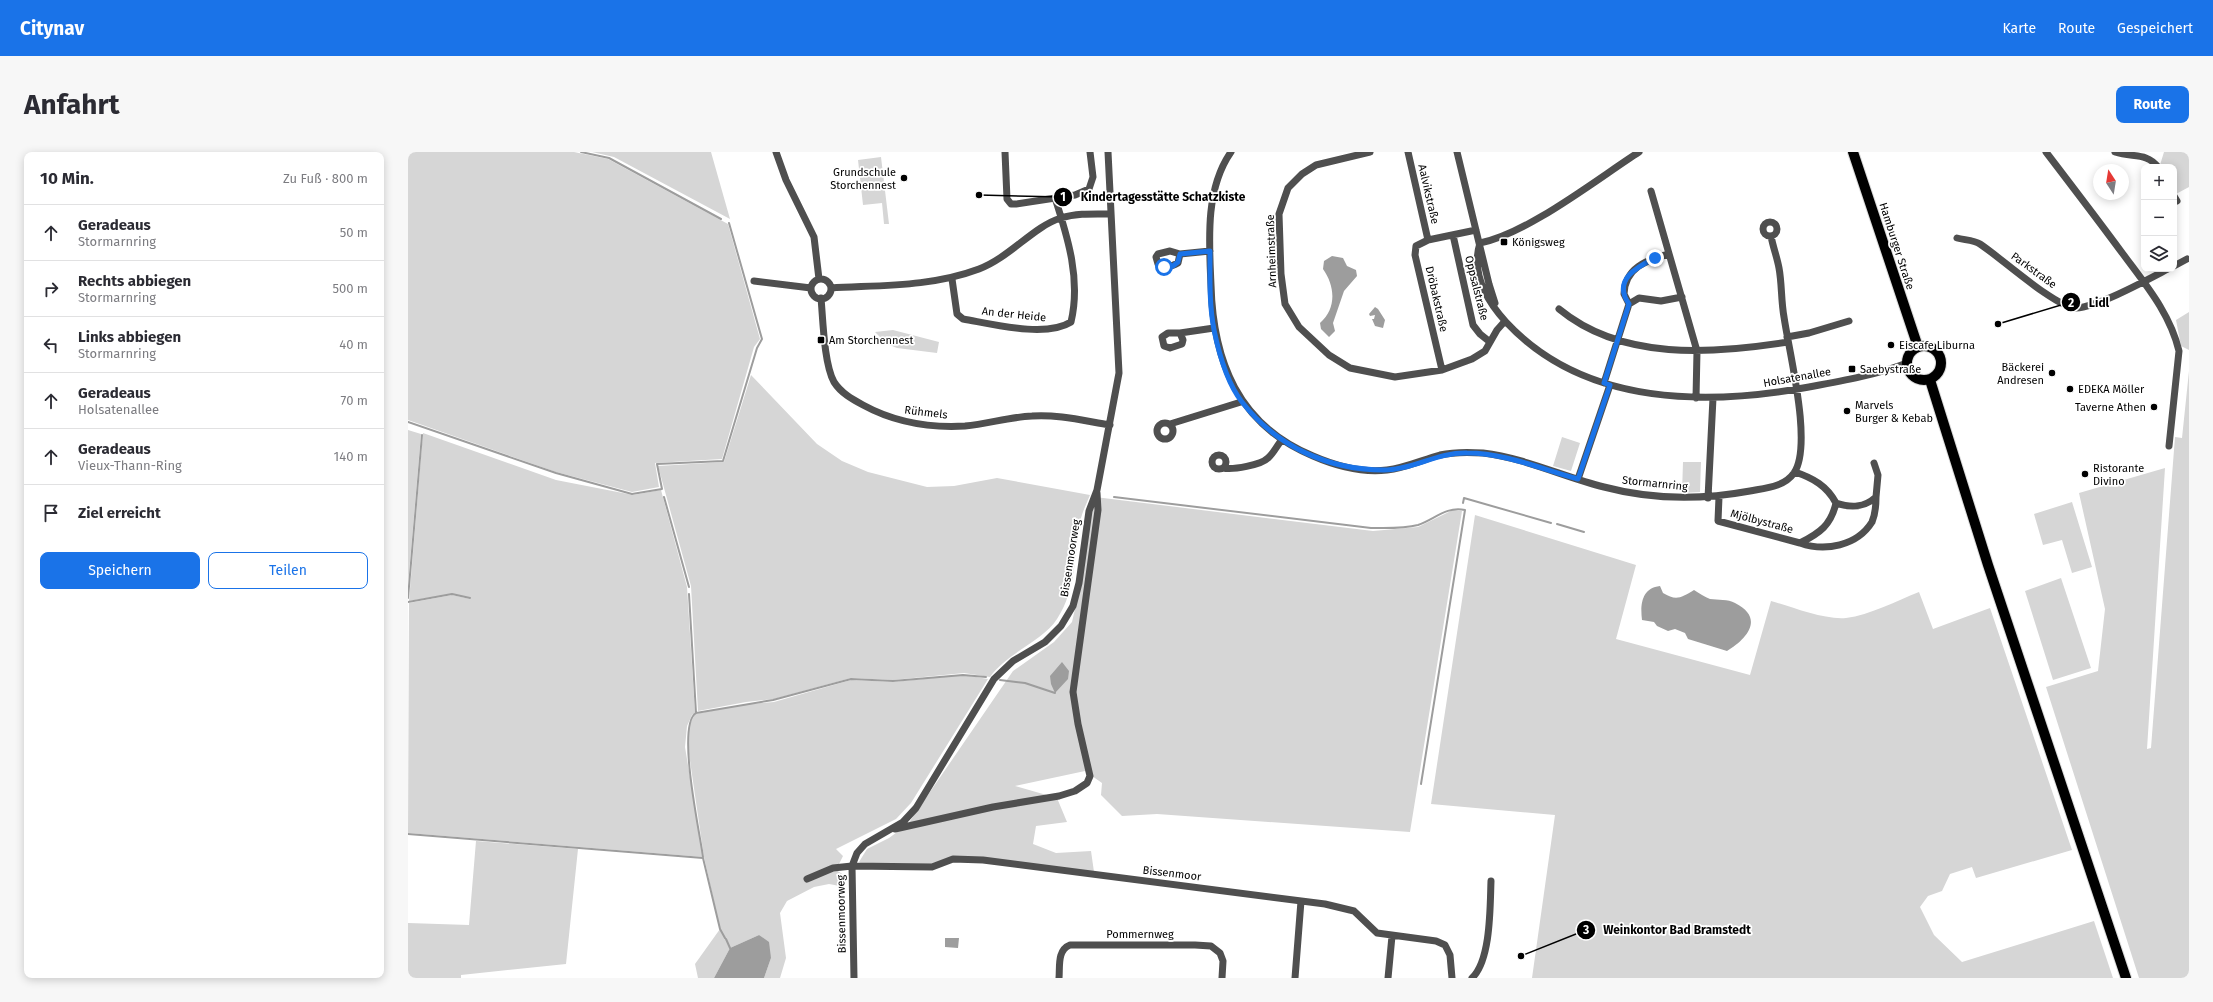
<!DOCTYPE html>
<html lang="de">
<head>
<meta charset="utf-8">
<style>
	body { margin:0; font-family:"Fira Sans",sans-serif; background:#f7f7f7; color:#2b2b33 }
	.controls { position:absolute; right:12px; top:12px; display:grid; overflow:hidden; border-radius:8px; box-shadow:0 2px 10px #0003 }
	.controls button { width:36px; height:36px; display:grid; place-items:center; padding:0; border:0; border-bottom:1px solid #e1e1e2; background:#fff; color:#2b2b33; font:20px sans-serif }
	.compass { position:absolute; left:1685px; top:12px; width:36px; height:36px; border-radius:50%; background:#fff; box-shadow:0 2px 10px #0003; rotate:348deg }
	.stop { position:absolute; width:12px; height:12px; margin:-9px; border:3px solid #1a73e8; border-radius:50%; background:#fff }
	.stop.end { background:#1a73e8; border-color:#fff; box-shadow:0 1px 4px #0008 }
	.list { margin:0; padding:0; list-style:none }
	h2 { display:flex; justify-content:space-between; align-items:center; height:52px; margin:0; padding:0 16px; font-size:17px }
	h2 small { font-size:13px; font-weight:400; color:#7c7c81 }
	.list li { display:grid; grid-template-columns:26px 1fr auto; gap:12px; align-items:center; box-sizing:border-box; height:56px; padding:0 16px; border-top:1px solid #e1e1e2 }
	.list b { display:block; font-size:15px; white-space:nowrap }
	.list p { margin:0; font-size:13px; white-space:nowrap; color:#7c7c81 }
	.list em { font-size:13px; font-style:normal; color:#7c7c81 }
	.actions { display:flex; gap:8px; padding:12px 16px }
	.actions a { flex:1; padding:9px 0; border:1px solid #1a73e8; border-radius:8px; text-align:center; font-size:14px; color:#1a73e8 }
	.actions .main { background:#1a73e8; color:#fff }
	.icon { flex:none; width:22px; height:22px; fill:none; stroke:currentColor; stroke-width:2; stroke-linecap:round; stroke-linejoin:round }
	.map { position:relative; flex:none; width:1781px; height:826px; overflow:hidden; border-radius:8px }
	header { display:flex; align-items:center; gap:24px; box-sizing:border-box; height:56px; padding:0 20px; background:#1a73e8; color:#fff }
	header strong { font-size:19px }
	nav { display:flex; gap:22px; margin-inline-start:auto; font-size:14px }
	.intro { display:flex; align-items:center; justify-content:space-between; box-sizing:border-box; height:96px; padding:0 24px }
	h1 { margin:0; font-size:28px }
	.button { padding:10px 18px; border-radius:8px; background:#1a73e8; color:#fff; font-size:14px; font-weight:700 }
	main { display:flex; gap:24px; padding:0 24px }
	aside { flex:1; background:#fff; border-radius:8px; box-shadow:0 2px 10px #0003 }
	.map>svg:first-child { display:block }
	.green { fill:#d6d6d6 }
	.water { fill:#9d9d9d }
	.lines { fill:none; stroke-linecap:round; stroke-linejoin:round }
	.stream { stroke:#9d9d9d; stroke-width:2 }
	.primary-casing { stroke:#dbdbdb; stroke-width:12 }
	.minor { stroke:#4f4f4f; stroke-width:7 }
	.primary { stroke:#000; stroke-width:10 }
	.route { stroke:#1a73e8; stroke-width:5 }
	.poi-dot { fill:#000; stroke:#fff; stroke-width:1.5 }
	.labels { text-anchor:middle; stroke-width:3.5; stroke-linejoin:round; paint-order:stroke }
	.poi-label { font-size:11px; fill:#000; stroke:#fff; text-anchor:start }
	.street-label { font-size:11px; fill:#000; stroke:#fff }
	.leader { fill:none; stroke:#000; stroke-width:1.5 }
	.callout-dot { fill:#000; stroke:#fff; stroke-width:1.5 }
	.mark-label { font-size:12px; text-anchor:middle; font-weight:bold; fill:#fff }
	.callout-label { font-size:12px; text-anchor:middle; font-weight:bold; fill:#000; stroke:#fff; stroke-width:3.5; stroke-linejoin:round; paint-order:stroke }
</style>
</head>
<body>
<header>
<strong>Citynav</strong>
<nav><a>Karte</a><a>Route</a><a>Gespeichert</a></nav>
</header>
<div class="intro"><h1>Anfahrt</h1><a class="button">Route</a></div>
<main>
<aside>
<h2>10 Min.<small>Zu Fuß · 800 m</small></h2>
<ul class="list">
<li><svg class="icon" aria-label="ahead" viewBox="0 0 24 24"><path d="M12 20V5M6 11l6-6 6 6"/></svg><div><b>Geradeaus</b><p>Stormarnring</p></div><em>50 m</em></li>
<li><svg class="icon" aria-label="right" viewBox="0 0 24 24"><path d="M7 20v-9h11M14 6l5 5-5 5"/></svg><div><b>Rechts abbiegen</b><p>Stormarnring</p></div><em>500 m</em></li>
<li><svg class="icon" aria-label="left" viewBox="0 0 24 24"><path d="M17 20v-9H6M10 6l-5 5 5 5"/></svg><div><b>Links abbiegen</b><p>Stormarnring</p></div><em>40 m</em></li>
<li><svg class="icon" aria-label="ahead" viewBox="0 0 24 24"><path d="M12 20V5M6 11l6-6 6 6"/></svg><div><b>Geradeaus</b><p>Holsatenallee</p></div><em>70 m</em></li>
<li><svg class="icon" aria-label="ahead" viewBox="0 0 24 24"><path d="M12 20V5M6 11l6-6 6 6"/></svg><div><b>Geradeaus</b><p>Vieux-Thann-Ring</p></div><em>140 m</em></li>
<li><svg class="icon" aria-label="arrive" viewBox="0 0 24 24"><path d="M6 21V4h12l-3 4 3 4H6"/></svg><div><b>Ziel erreicht</b></div></li>
</ul>
<div class="actions"><a class="main">Speichern</a><a>Teilen</a></div>
</aside>
<div class="map">
<svg width="1781" height="826" viewBox="0 0 1781 826">
	<rect width="100%" height="100%" fill="#fff"/>
	<path class="green" d="M0,0H166L200,7L320,72L352,187L346,195L314,307L247,311L251,335L224,340L148,320L0,268Z
		M184,0H303L322,67L206,5Z
		M1756,0H1781V35L1768,42L1766,39V15H1753L1752,13Z
		M473,5L481,72H476L474,51L455,53L450,8Z
		M1781,160V198L1773,194L1768,168Z
		M485,178L531,190L529,201L489,196L479,192L467,180Z
		M1781,219V826H1731L1638,535L1690,519L1697,457L1671,341L1757,316L1739,597L1743,596L1767,285L1774,286Z
		M343,223L409,292L434,309L460,320L519,335L546,334L589,326L682,343C679,351 675,358 673,366C666,400 669,437 649,467C635,489 600,500 582,525L556,521L485,528L443,526L366,547L338,550L290,559L283,434L250,314L316,310Z
		M0,278L13,282L0,433Z
		M15,281L148,328L225,343L253,338L279,435L287,561L284,563L279,574L277,595L295,705L0,681L1,451L44,443L62,447L63,446L44,442L1,449Z
		M1154,285L1172,291L1163,319L1145,314Z
		M1275,310H1293L1292,340L1274,341Z
		M687,345L965,379L1010,375L1045,358L1054,359L1002,680L749,662L714,664L693,643L694,631L677,619L607,634L649,646L659,670L628,674L625,692L648,701L683,699L686,720L574,706L524,713L454,712L451,710L459,697L481,686L500,672L605,519L646,490L664,470L676,418L682,362Z
		M1664,350L1684,415L1664,421L1654,388L1635,393L1626,362Z
		M1067,363L1228,413L1208,487L1342,523L1363,449C1384,455 1416,468 1438,466C1462,463 1488,449 1511,440L1525,477L1582,456L1664,698L1568,726L1564,715L1542,722L1534,739L1520,744L1512,755L1526,783L1554,810L1686,769L1705,826H1124L1147,663L1023,652Z
		M1653,426L1683,516L1645,528L1617,439Z
		M556,523L580,527L503,651L488,667L428,697L435,704L428,718L436,723L437,735L421,732L406,735L379,749L372,761L378,806L372,826H356L363,806L351,783L322,796L306,826H290L287,812L312,777L296,705L280,595L281,574L287,562L340,552L366,550L443,528L485,530Z
		M68,689L170,697L158,812L53,823V826H0V771L61,773Z"/>
	<path class="water" d="M924,104L935,106L939,114L948,118L949,124L936,139L925,171L927,179L921,185L913,177L912,171C929,156 927,134 915,117L916,109Z
		M967,155L970,157L977,168L975,176L967,174L964,167H966L967,163L962,164L961,162Z
		M1252,434L1255,441C1268,449 1273,446 1286,438C1291,441 1297,445 1302,447C1310,448 1320,447 1327,451C1357,466 1339,487 1319,499L1280,487L1277,481L1267,477L1260,479L1249,474L1246,470L1234,468C1232,452 1234,436 1252,434Z
		M654,510L661,519L660,527L647,541L643,532L642,524Z
		M351,783L361,790L363,806L356,826H306L322,796Z
		M537,786H551L550,796L537,795Z"/>
	<g class="lines">
		<path class="stream" d="M173,0L201,6L313,67
			M0,270L148,321L224,342L254,337L249,312L315,309L349,196L354,187L321,71
			M256,345L281,435
			M706,345L963,376C978,376 995,377 1010,373C1027,367 1038,354 1057,358L1013,632
			M1055,351L1056,346L1143,371
			M1149,372L1176,380
			M281,442L288,561L365,548L443,527L485,529L555,523L578,525
			M0,446L14,283
			M0,450L44,442L62,446
			M592,528L617,531L647,541
			M288,561C268,573 292,681 295,705
			M0,682L295,706L312,777L317,786
			M318,787L322,796"/>
		<defs>
			<path id="primary" d="M1445,0L1510,195
				M1499 211a17 17 0 1 1 34 0a17 17 0 1 1-34 0Z
				M1522,228L1580,413L1718,826"/>
		</defs>
		<use href="#primary" class="primary-casing"/>
		<path class="minor" d="M368,0L378,28L406,85L411,127
			M597,0L599,47L603,52H608L667,43L681,37L685,25L682,0
			M823,0C797,37 801,89 803,133C805,209 830,273 905,304C928,314 953,321 979,318C997,316 1014,308 1032,303C1045,300 1061,300 1075,301C1117,306 1156,325 1196,335C1245,348 1293,348 1342,339C1358,336 1376,335 1386,321C1405,293 1381,200 1376,165C1373,149 1374,132 1371,116C1369,105 1365,95 1363,84
			M962,0L908,13L894,22L880,36L871,62L873,122L877,152L891,175L921,203L942,216L987,225L1034,218L1064,207L1077,199L1089,178L1097,169
			M1000,0L1020,88L1068,78
			M1049,0L1081,132L1087,151
			M1638,0C1664,34 1690,68 1715,102C1737,132 1762,161 1771,199L1761,294
			M1707,0C1725,6 1738,0 1750,15
			M1243,39L1289,199L1288,246
			M1766,44L1769,49
			M1355 77a7 7 0 1 1 14 0a7 7 0 1 1-14 0Z
			M1045,83L1065,173L1072,182L1082,190
			M1549,86C1556,88 1566,88 1572,92C1592,105 1648,156 1668,156C1690,155 1739,128 1760,117
			M1020,88L1008,94L1007,103L1034,218
			M1072,91C1063,120 1078,148 1098,170C1176,254 1297,254 1401,235C1434,229 1468,223 1499,211
			M1072,91C1119,82 1189,27 1231,0
			M762,99L772,102L770,111C763,115 757,116 750,112L748,105L750,102Z
			M772,102L802,99
			M1261,102C1238,108 1217,116 1216,142L1221,152L1231,146L1253,149L1274,145
			M1766,114L1779,107
			M544,127L549,162L555,167C584,172 638,186 663,170C673,128 660,86 647,46
			M403 137a10 10 0 1 1 20 0a10 10 0 1 1-20 0Z
			M346,129L403,136
			M423,136C473,133 523,135 571,117C601,106 626,74 653,66C669,61 686,62 702,62
			M413,146C415,168 416,212 426,230C433,241 444,247 455,253C486,270 522,276 557,274C580,272 601,265 624,264C649,262 677,269 702,273
			M1151,157C1214,209 1304,202 1380,190
			M760,181H772L775,188L774,192L762,196L756,194L754,185Z
			M772,181L806,176
			M1379,185L1401,181L1441,169
			M1196,231L1221,152
			M749 279a8 8 0 1 1 16 0a8 8 0 1 1-16 0Z
			M762,272L833,250
			M804 310a7 7 0 1 1 14 0a7 7 0 1 1-14 0Z
			M1466,311L1470,323L1468,345
			M815,316C825,318 853,313 860,306C866,301 869,293 874,288
			M1170,327L1202,233
			M1311,345L1310,369L1392,391C1412,381 1423,373 1428,351C1419,334 1405,326 1387,320
			M1300,346L1305,246
			M1392,391C1417,400 1449,394 1464,370C1467,363 1468,353 1468,345C1456,356 1443,356 1428,351
			M487,677L585,655L651,644L667,639L679,631L682,624L670,572L665,540L690,358L689,341
			M399,727L425,716L444,714L524,715L545,707L575,708L917,752L946,759L969,781L1028,789L1037,793L1042,803L1044,826
			M446,826L444,714L449,701L457,692L495,670L508,656L586,527L605,509L637,490L653,474L665,454L671,431L681,359L689,338L711,221L700,0
			M651,826C652,815 649,798 662,793H787L803,794L812,801L815,809L814,826
			M887,826L893,749
			M980,826L984,784
			M1064,826C1083,808 1082,755 1083,729"/>
		<use href="#primary" class="primary"/>
	</g>
	<g class="lines">
		<path class="route" d="M756,115L765,114L770,110L772,102L802,99C802,125 801,152 806,178C811,202 819,231 834,250C869,295 921,318 976,318C1004,318 1030,300 1059,301C1097,301 1133,317 1170,327L1202,233L1196,231L1221,152C1204,128 1229,115 1247,106"/>
	</g>
	<g class="poi-dot">
		<circle cx="496" cy="26" r="4"/>
		<rect x="1092" y="86" width="8" height="8" rx="2"/>
		<rect x="409" y="184" width="8" height="8" rx="2"/>
		<circle cx="1483" cy="193" r="4"/>
		<rect x="1440" y="213" width="8" height="8" rx="2"/>
		<circle cx="1644" cy="221" r="4"/>
		<circle cx="1662" cy="237" r="4"/>
		<circle cx="1746" cy="255" r="4"/>
		<circle cx="1439" cy="259" r="4"/>
		<circle cx="1677" cy="322" r="4"/>
	</g>
	<g class="labels">
		<g class="poi-label">
			<text x="488" y="24" text-anchor="end">Grundschule<tspan x="488" dy="13">Storchennest</tspan></text>
			<text x="1104" y="94">Königsweg</text>
			<text x="421" y="192">Am Storchennest</text>
			<text x="1491" y="197">Eiscafe Liburna</text>
			<text x="1636" y="219" text-anchor="end">Bäckerei<tspan x="1636" dy="13">Andresen</tspan></text>
			<text x="1452" y="221">Saebystraße</text>
			<text x="1670" y="241">EDEKA Möller</text>
			<text x="1447" y="257">Marvels<tspan x="1447" dy="13">Burger &amp; Kebab</tspan></text>
			<text x="1738" y="259" text-anchor="end">Taverne Athen</text>
			<text x="1685" y="320">Ristorante<tspan x="1685" dy="13">Divino</tspan></text>
		</g>
		<g class="street-label">
			<text transform="translate(1021 42) rotate(77)" y="4">Aalvikstraße</text>
			<text transform="translate(1489 94) rotate(72)" y="4">Hamburger Straße</text>
			<text transform="translate(863 99) rotate(-92)" y="4">Arnheimstraße</text>
			<text transform="translate(1626 118) rotate(36)" y="4">Parkstraße</text>
			<text transform="translate(1069 136) rotate(76)" y="4">Oppsalstraße</text>
			<text transform="translate(1029 147) rotate(77)" y="4">Dröbakstraße</text>
			<text transform="translate(606 162) rotate(6)" y="4">An der Heide</text>
			<text transform="translate(1389 225) rotate(-10)" y="4">Holsatenallee</text>
			<text transform="translate(518 260) rotate(7)" y="4">Rühmels</text>
			<text transform="translate(1247 331) rotate(6)" y="4">Stormarnring</text>
			<text transform="translate(1354 369) rotate(15)" y="4">Mjölbystraße</text>
			<text transform="translate(662 406) rotate(-81)" y="4">Bissenmoorweg</text>
			<text transform="translate(764 721) rotate(7)" y="4">Bissenmoor</text>
			<text transform="translate(433 762) rotate(-91)" y="4">Bissenmoorweg</text>
			<text x="732" y="786">Pommernweg</text>
		</g>
	</g>
	<path class="leader" d="M571 43L655 45M1590 172L1663 150M1113 804L1178 778"/>
	<g class="callout-dot">
		<circle cx="571" cy="43" r="4"/>
		<circle cx="1590" cy="172" r="4"/>
		<circle cx="1113" cy="804" r="4"/>
		<circle cx="655" cy="45" r="10"/>
		<circle cx="1663" cy="150" r="10"/>
		<circle cx="1178" cy="778" r="10"/>
	</g>
	<g class="mark-label">
		<text x="655" y="49">1</text>
		<text x="1663" y="155">2</text>
		<text x="1178" y="782">3</text>
	</g>
	<g class="callout-label">
		<text x="755" y="49">Kindertagesstätte Schatzkiste</text>
		<text x="1691" y="155">Lidl</text>
		<text x="1269" y="782">Weinkontor Bad Bramstedt</text>
	</g>
</svg>
<div class="controls">
<button>+</button>
<button>−</button>
<button><svg class="icon" aria-label="layers" viewBox="0 0 24 24"><path d="M12 4l9 5-9 5-9-5zM3 14l9 5 9-5"/></svg></button>
</div>
<svg class="compass" viewBox="-18 -18 36 36"><path d="M0-13l5 13h-10z" fill="#e53935"/><path d="M0 13l5-13h-10z" fill="#7c7c81"/></svg>
<div class="stop" style="left:756px;top:115px"></div>
<div class="stop end" style="left:1247px;top:106px"></div>
</div>
</main>
</body>
</html>
